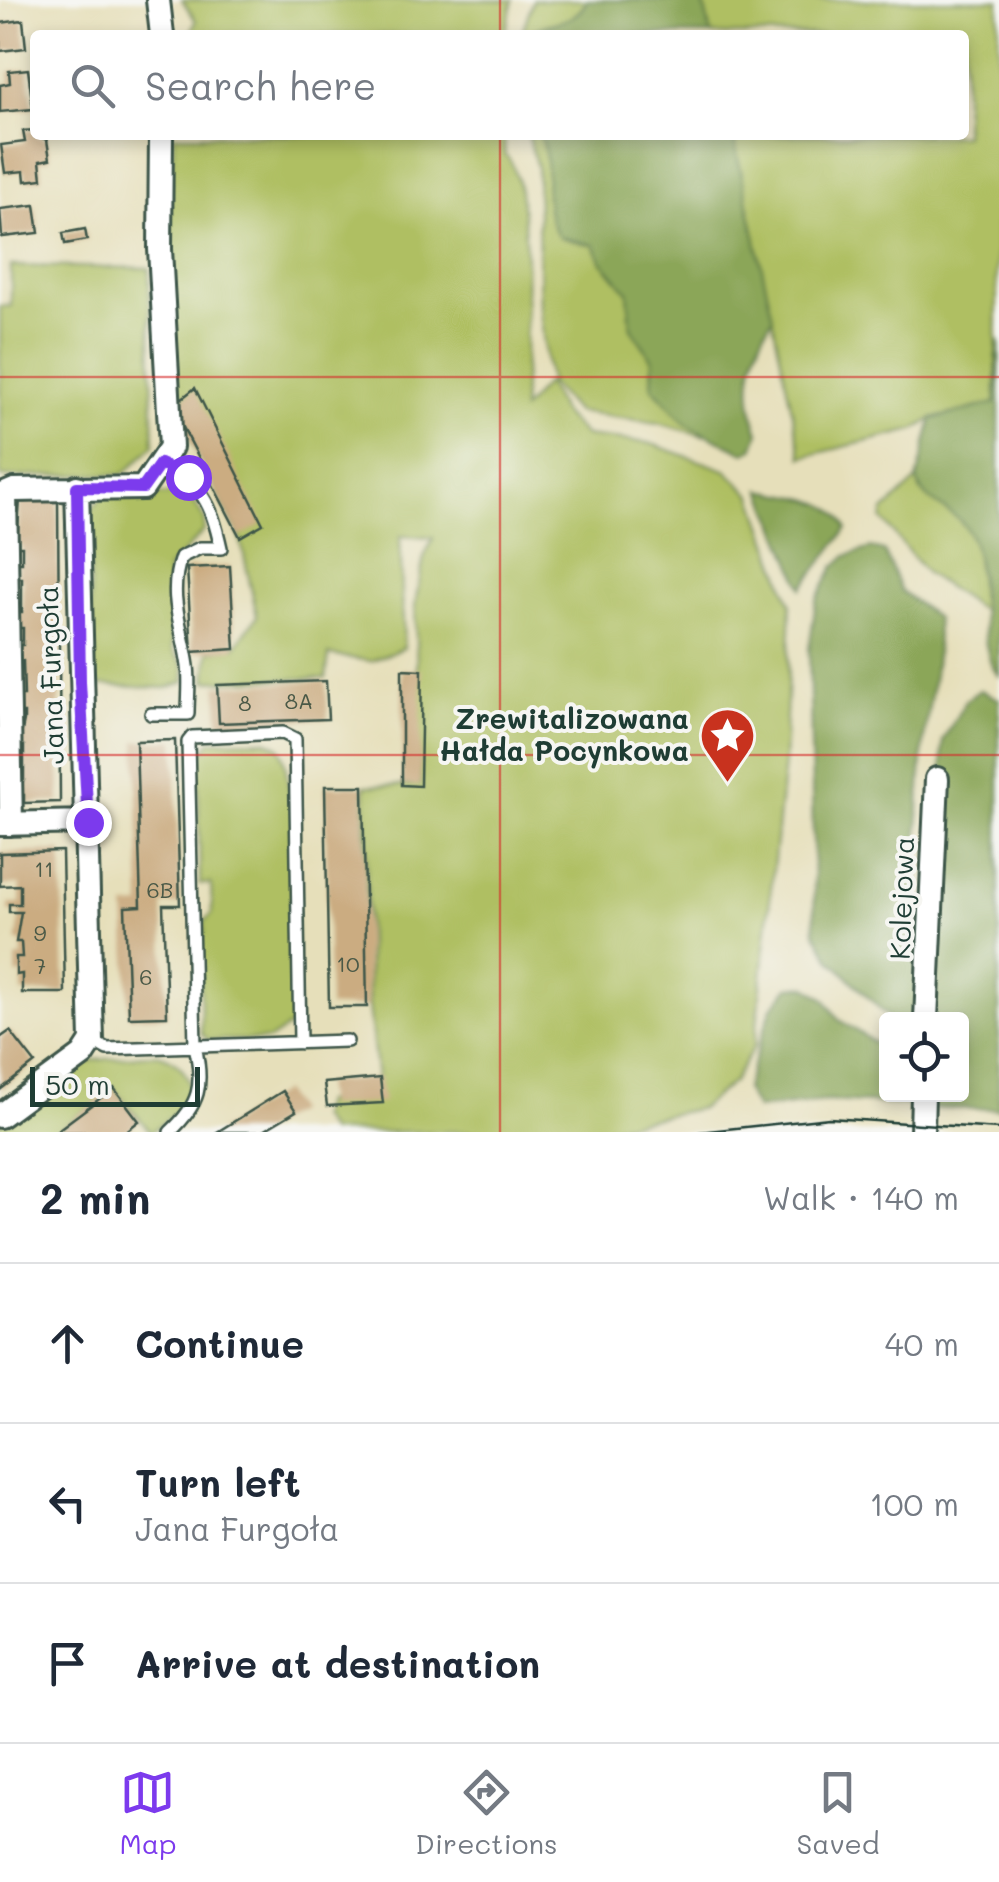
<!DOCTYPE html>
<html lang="en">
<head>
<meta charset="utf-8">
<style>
	body { margin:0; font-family:Mali,sans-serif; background:#f2f2f3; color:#1f2937 }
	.controls { position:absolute; right:30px; bottom:30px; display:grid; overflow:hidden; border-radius:10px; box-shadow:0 5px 15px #0003 }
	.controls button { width:90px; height:90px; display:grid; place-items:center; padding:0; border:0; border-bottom:2px solid #e0e1e3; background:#fff; color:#1f2937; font:50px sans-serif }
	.scale { position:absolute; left:30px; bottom:25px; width:170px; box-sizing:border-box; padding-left:10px; border:5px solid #1f3d34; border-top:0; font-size:28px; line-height:35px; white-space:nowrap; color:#1f3d34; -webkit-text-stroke:8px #f6f6f2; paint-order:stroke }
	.stop { position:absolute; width:30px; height:30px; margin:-22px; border:8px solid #7c3aed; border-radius:50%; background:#fff }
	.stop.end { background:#7c3aed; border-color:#fff; box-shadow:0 2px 10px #0008 }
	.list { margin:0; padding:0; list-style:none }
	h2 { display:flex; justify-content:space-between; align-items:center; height:130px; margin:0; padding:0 40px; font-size:42px }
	h2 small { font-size:32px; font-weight:400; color:#747a83 }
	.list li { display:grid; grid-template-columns:65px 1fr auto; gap:30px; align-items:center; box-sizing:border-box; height:160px; padding:0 40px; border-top:2px solid #e0e1e3 }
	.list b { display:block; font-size:38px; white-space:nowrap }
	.list p { margin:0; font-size:32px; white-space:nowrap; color:#747a83 }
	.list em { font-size:32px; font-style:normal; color:#747a83 }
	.icon { flex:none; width:55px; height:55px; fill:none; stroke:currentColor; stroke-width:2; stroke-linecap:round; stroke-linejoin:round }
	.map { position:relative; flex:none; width:999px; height:1132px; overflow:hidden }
	.search { position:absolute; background:#fff; box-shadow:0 5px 15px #0003; left:30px; right:30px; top:30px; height:110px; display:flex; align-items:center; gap:25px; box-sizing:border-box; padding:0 35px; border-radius:10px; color:#747a83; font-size:38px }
	.sheet { height:610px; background:#fff }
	nav { display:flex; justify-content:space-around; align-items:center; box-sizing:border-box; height:140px; border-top:2px solid #e0e1e3; background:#fff; font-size:28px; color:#747a83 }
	nav a { display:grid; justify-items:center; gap:5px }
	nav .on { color:#7c3aed }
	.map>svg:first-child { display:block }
	.green { fill:#afbf62; stroke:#677e4b; stroke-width:2.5 }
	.forest { fill:#8ba658; stroke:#557246; stroke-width:2.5 }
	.building { fill:#cbac81 }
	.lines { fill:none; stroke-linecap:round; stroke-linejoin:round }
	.service-casing { stroke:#3d5548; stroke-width:16 }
	.minor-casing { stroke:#3d5548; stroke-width:28 }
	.service { stroke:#fff; stroke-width:11 }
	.minor { stroke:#fff; stroke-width:22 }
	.tram { stroke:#1f3d34; stroke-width:2.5 }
	.route { stroke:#7c3aed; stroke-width:12 }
	.grid { fill:none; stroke:#d62828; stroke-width:2.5; stroke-opacity:0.55 }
	.labels { text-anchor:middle; stroke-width:8; stroke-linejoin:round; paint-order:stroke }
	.number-label { font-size:22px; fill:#4a5947 }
	.street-label { font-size:28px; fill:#1f3d34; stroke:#f6f6f2 }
	.poi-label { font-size:28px; font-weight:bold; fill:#1f3d34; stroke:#f6f6f2; text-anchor:end }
</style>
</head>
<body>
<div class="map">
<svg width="999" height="1132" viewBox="0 0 999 1132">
	<rect width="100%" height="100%" fill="#f6f6f2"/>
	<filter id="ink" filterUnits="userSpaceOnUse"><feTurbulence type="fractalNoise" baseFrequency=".01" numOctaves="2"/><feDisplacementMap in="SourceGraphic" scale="20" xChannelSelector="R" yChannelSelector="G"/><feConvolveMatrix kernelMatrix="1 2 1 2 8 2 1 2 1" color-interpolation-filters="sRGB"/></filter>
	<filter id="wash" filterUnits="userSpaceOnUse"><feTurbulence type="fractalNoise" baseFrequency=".0048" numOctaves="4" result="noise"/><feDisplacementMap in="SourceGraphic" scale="40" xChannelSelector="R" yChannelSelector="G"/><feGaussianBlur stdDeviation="2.25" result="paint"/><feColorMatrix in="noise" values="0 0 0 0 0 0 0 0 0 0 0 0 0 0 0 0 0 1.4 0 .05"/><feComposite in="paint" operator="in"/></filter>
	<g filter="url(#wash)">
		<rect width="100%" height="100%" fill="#e6dfba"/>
		<path class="green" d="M182,0H513L505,35H190L196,21Z
			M533,0H587C577,23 542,29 521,35Z
			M703,0H999L996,403L932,419L914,430L802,457L733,135H964V35H711Z
			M174,135H504L505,155C536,179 525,366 522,410L546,383L564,415L585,436L649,443L726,470L753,496L791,605L784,763L755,1045L733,1082L701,1108L585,1132H329L319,1117L323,1102L379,1098L369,1006L365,786L420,785L415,604L424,557L433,538L400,536L404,648L371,661L329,655L326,678L206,681L209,651L235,647L257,616L240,537L173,406L167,247Z
			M528,135H540L572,241L594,245L602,262L628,292L631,328L653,360L652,387L705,436L658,423L576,412L550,384L547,369L540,311L537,168Z
			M11,266L149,268L154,445L124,474L0,477V306H11Z
			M917,480L921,492C991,534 969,546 984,612L926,573L882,519L884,511Z
			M176,494L194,502L205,520L204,531L168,569L172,650L184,666L185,682L166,688L91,685L90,511L103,496Z
			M265,740L280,747C288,764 286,787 295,809L296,1022L269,1040H208L201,1033L200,936L204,933V921L212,914L211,884H200L198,758L211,741Z
			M155,1054C181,1057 200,1086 182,1106C174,1116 161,1124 151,1132L114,1089L55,1132H0V1116L87,1061Z"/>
		<path class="forest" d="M587,0H703L711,35H527C546,18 575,28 587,0Z
			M540,135H733L773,318C749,353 744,393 759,433L753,449L745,453L687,425L652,387L653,360L631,328L628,292L602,262L594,245L559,237C536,204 555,169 540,135Z
			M999,339V676C975,653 988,571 969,533C956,507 926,508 917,480L932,419L995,403Z
			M762,490C792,497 836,497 847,529L802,588Z
			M871,548L884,551L901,591L936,618C940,660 929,698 924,740C914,832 919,927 916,1019H890L831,960L815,932L809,649L816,601L834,567L846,556Z
			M980,690L999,699V1109L931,1108V1095L962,1094V1019H934L943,740L966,700Z
			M806,986L825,999L838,1019L886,1050V1094L916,1095V1105L827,1101L756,1109L745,1089L771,1009L789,987Z"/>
		<g id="blocks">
			<path class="building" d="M23,20L26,48L0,51V23Z
				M28,69L33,109L0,112V85L10,83L9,71Z
				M35,130V135L47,140L50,159L40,161L42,179L25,181L24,171L5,173L1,145L25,142L23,131Z
				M35,205L39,233L2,237L0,209Z
				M85,229L87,240L65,244L63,233Z
				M195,388L263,524L240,537L172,406Z
				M20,499H58L60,802L24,803V795H20L19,780H24V746H19L24,721V713H19V696H24L23,661H18V645H23V628H18V612H22V578H18L17,562H22V546H17Z
				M230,566L235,649L192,652L187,568Z
				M402,669L422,670L420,786L402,785Z
				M326,681L328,719L219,723L217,685Z
				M175,740L180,905H163L167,1016L129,1017L125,907L141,906L136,741Z
				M325,786H363L367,1007H329Z
				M62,851L65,993H22V974L16,975V957H22L21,942H16L21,912H9V904H20V885L0,886V853Z
				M10,1031L35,1063L0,1090V1038Z
				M380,1078L383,1103L327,1106L324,1083Z
				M114,1088L139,1121L125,1132H55Z
				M283,1091L296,1111L261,1132H217Z"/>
		</g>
	</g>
	<g filter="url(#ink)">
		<use href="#blocks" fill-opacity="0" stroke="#3d5548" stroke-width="2.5"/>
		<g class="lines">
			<defs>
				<path id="service" d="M151,714H188C188,699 190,682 188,666C183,628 167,597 181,557L200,548H221C211,503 203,484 160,464
					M92,1041L107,1049L347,1041
					M170,1132C200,1104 204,1085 195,1046L188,742L192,737L283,733L295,739L300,1043"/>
				<path id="minor" d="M158,0L162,35
					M5,494L11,824
					M0,496L14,490L143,488L171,447L160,249L161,135
					M0,824L87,822
					M926,1019L937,779
					M0,1116L83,1055L92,1041L77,487
					M922,1132L923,1094"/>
			</defs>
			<use href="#service" class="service-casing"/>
			<use href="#minor" class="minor-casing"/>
			<use href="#service" class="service"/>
			<use href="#minor" class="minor"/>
			<path class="tram" d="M699,1132L829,1118L999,1129"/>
		</g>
	</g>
	<g class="lines" filter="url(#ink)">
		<path class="route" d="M88,822L80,682L77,487L143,488L160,464L188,477"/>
	</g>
	<path class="grid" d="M500,0V35M500,135V1132M0,377H999M0,755H999"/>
	<defs>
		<symbol id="sight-pin" viewBox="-11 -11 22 30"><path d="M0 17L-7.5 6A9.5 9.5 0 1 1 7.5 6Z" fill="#c8321e" stroke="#f6f6f2"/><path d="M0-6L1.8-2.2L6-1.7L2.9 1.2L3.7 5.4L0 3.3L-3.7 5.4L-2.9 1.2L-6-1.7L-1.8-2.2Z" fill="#fff"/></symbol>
	</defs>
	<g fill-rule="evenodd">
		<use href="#sight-pin" x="696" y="704" width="63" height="86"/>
	</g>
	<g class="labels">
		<g class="number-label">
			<text x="299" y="709">8A</text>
			<text x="245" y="711">8</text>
			<text x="44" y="877">11</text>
			<text x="160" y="898">6B</text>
			<text x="40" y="941">9</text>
			<text x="348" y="972">10</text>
			<text x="40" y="974">7</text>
			<text x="146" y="985">6</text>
		</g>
		<g class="street-label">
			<text transform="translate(51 675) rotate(-92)" y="10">Jana Furgoła</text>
			<text transform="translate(902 898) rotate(-88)" y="10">Kolejowa</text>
		</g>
		<g class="poi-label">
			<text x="689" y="729">Zrewitalizowana<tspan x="689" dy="32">Hałda Pocynkowa</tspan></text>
		</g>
	</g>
</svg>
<div class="controls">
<button><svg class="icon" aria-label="locate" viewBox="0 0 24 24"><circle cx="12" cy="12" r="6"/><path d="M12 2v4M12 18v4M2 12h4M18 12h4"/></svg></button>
</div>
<div class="scale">50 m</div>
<div class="stop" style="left:188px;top:477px"></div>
<div class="stop end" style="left:88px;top:822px"></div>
<div class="search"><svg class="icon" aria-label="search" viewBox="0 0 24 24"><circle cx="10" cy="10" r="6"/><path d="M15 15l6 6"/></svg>Search here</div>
</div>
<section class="sheet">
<h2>2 min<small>Walk · 140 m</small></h2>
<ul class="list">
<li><svg class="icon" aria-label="ahead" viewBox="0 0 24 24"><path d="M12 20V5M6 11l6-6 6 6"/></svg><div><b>Continue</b></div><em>40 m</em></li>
<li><svg class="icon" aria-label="left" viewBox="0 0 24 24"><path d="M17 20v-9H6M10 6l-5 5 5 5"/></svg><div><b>Turn left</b><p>Jana Furgoła</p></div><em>100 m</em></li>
<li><svg class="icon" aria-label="arrive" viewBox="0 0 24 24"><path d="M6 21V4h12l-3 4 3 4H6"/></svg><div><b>Arrive at destination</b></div></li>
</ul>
</section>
<nav>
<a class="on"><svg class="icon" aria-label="map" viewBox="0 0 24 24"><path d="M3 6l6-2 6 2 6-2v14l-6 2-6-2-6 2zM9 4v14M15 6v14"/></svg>Map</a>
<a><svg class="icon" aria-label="directions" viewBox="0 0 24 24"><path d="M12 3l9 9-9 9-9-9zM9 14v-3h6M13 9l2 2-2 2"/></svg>Directions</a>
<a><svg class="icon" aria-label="saved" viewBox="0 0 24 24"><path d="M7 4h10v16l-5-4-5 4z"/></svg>Saved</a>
</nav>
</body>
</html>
